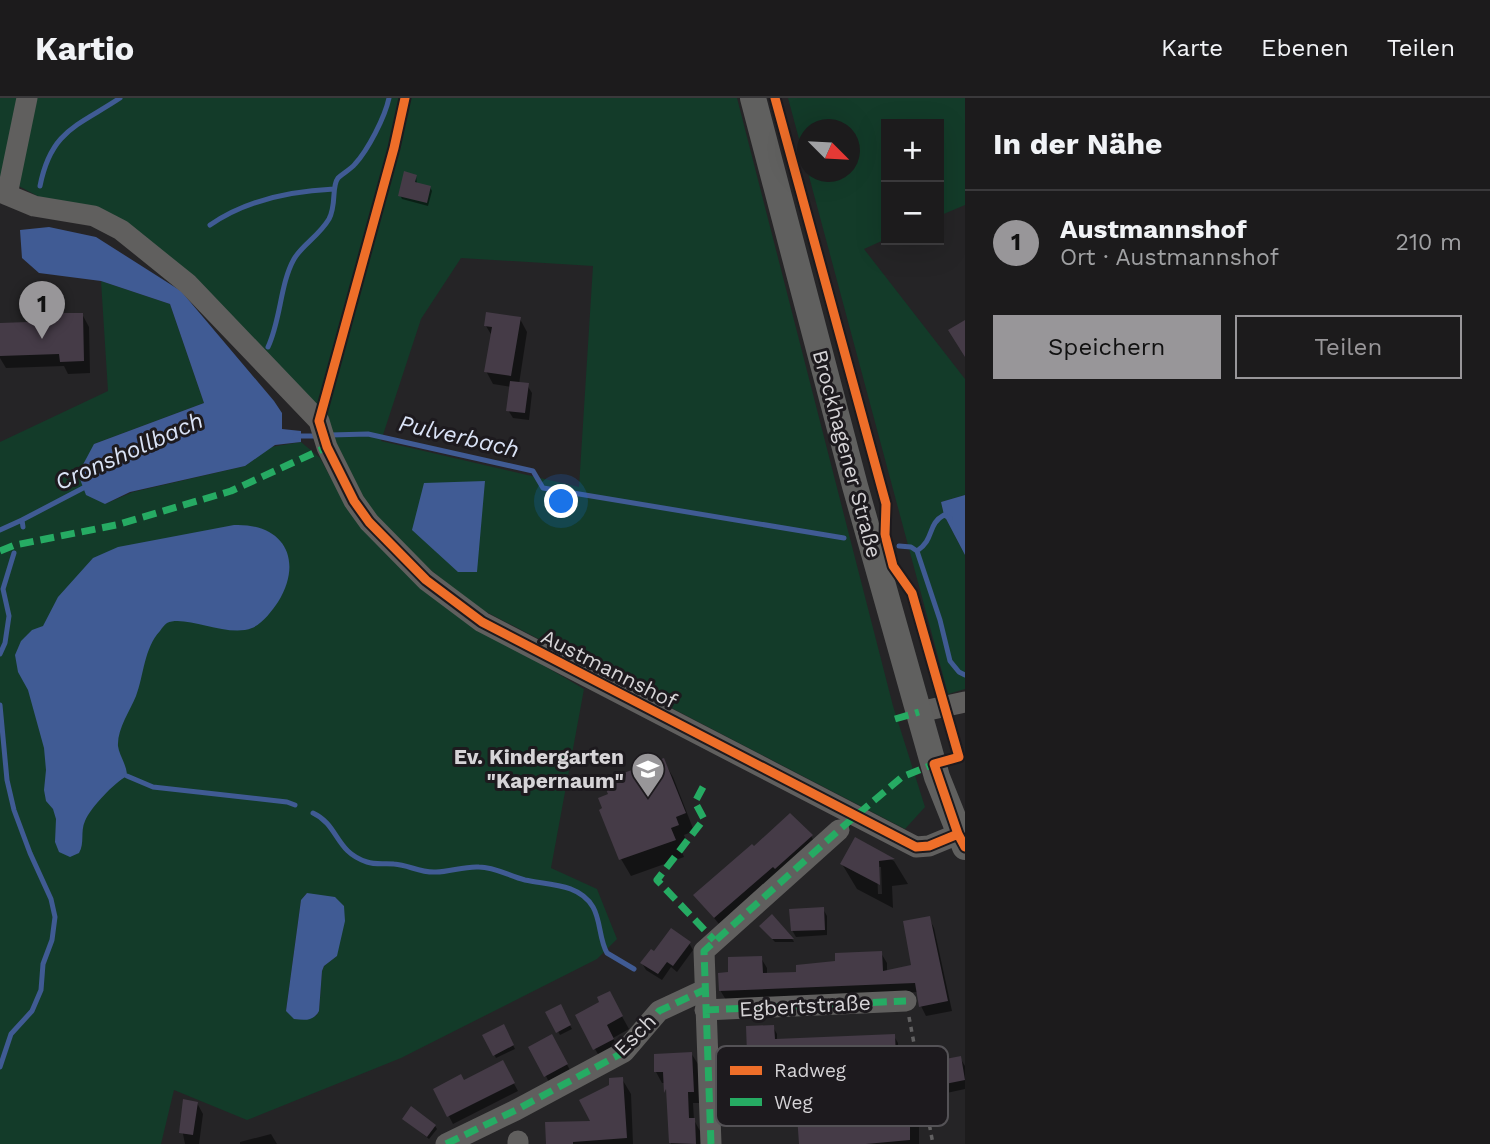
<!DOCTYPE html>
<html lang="de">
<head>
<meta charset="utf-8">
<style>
	body { margin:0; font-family:"Work Sans",sans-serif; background:#252425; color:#f1f3f6 }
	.controls { position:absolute; right:21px; top:21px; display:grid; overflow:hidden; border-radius:0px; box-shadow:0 7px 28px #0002 }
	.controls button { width:63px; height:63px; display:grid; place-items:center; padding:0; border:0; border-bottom:2px solid #3a393b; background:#1c1b1c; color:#f1f3f6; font:35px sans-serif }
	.compass { position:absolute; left:797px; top:21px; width:63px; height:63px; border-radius:50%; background:#1c1b1c; box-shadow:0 7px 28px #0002; rotate:114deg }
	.you { position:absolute; left:562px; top:404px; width:24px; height:24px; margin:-18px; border:5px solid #fff; border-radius:50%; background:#1a73e8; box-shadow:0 0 0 10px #1a73e833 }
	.badge { display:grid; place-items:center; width:46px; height:46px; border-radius:50%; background:#989699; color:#111; font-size:23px; font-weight:700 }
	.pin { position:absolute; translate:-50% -58px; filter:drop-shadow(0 2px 4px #0008) }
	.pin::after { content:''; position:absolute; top:37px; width:24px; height:21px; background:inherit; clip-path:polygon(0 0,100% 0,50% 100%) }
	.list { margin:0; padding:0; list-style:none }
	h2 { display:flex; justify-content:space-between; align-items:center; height:91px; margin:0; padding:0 28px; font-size:30px }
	h2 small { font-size:23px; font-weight:400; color:#a0a1a3 }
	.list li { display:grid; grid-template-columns:46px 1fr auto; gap:21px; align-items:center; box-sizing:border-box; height:105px; padding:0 28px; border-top:2px solid #3a393b }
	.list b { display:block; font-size:26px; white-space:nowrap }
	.list p { margin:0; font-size:23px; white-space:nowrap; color:#a0a1a3 }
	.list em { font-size:23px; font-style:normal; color:#a0a1a3 }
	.actions { display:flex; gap:14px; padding:21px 28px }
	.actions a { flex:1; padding:16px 0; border:2px solid #989699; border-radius:0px; text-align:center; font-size:24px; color:#989699 }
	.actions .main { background:#989699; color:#111 }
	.map { position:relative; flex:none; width:965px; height:1046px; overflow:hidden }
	header { display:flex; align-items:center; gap:42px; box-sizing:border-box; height:98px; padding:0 35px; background:#1c1b1c; border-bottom:2px solid #3a393b }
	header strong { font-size:33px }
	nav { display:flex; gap:38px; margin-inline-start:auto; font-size:24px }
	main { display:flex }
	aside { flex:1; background:#1c1b1c }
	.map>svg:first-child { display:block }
	.green { fill:#133b29; fill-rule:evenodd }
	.water { fill:#405b94 }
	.shadow { fill:#0007; fill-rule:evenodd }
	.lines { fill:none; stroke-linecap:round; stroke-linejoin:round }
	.stream { stroke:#405b94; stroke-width:5 }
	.building { fill:#453b47 }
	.path { stroke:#616061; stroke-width:3.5; stroke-dasharray:5 5; stroke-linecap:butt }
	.minor { stroke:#605f5e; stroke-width:21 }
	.major { stroke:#60605f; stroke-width:26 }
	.quiet { stroke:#26ab63; stroke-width:7; stroke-dasharray:14 7; stroke-linecap:butt }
	.cycleway-casing { stroke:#1d1a1e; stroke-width:13 }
	.cycleway { stroke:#ee6e29; stroke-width:9 }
	.labels { text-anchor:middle; stroke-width:6; stroke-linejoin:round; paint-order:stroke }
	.street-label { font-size:21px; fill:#d6d4d7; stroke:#1d1a1e }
	.poi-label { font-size:21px; font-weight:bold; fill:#d6d4d7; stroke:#1d1a1e; text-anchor:end }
	.water-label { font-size:23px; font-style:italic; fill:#dae3f6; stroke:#1d1a1e }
	.key { fill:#1d1a1e; stroke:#545256; stroke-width:2 }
	.key-label { font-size:19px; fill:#d6d4d7 }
</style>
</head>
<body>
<header>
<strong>Kartio</strong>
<nav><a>Karte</a><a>Ebenen</a><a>Teilen</a></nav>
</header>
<main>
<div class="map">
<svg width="965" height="1046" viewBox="0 0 965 1046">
	<rect width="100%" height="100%" fill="#252426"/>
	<path class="green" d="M0,0H19L0,82Z
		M32,0H737L893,608L925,709L905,731L475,508L432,473L375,419L360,397L337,346L192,181L15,86ZM461,160L593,168L579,389L381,343L421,221Z
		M788,0H965V107L939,118V26H886V141L864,151L965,281V397L941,404L944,417L965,457V591L948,596ZM808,32H850V74H808Z
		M101,183L170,206L204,305L94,346L105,406L133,394L245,368L271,349L301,344L320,360L344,404L479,530L584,591L551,770L597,791L617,841L597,861L401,960L247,1022L174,992L161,1046H0V344L108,293ZM307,795L337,858L324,868L322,873L319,913L316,918L286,913L301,802Z"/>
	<path class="water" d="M49,129L96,139L181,193L274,303L282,315V331L301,333V344L275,347L245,368L130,394L105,406L86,397L78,376L94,346L204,305L170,206L101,183L39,175L22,160L20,132Z
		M485,383L477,474H458L412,432L424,385Z
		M965,397V457L944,417L941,404Z
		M234,427C284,425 304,462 278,504C272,513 262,526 252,530C227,540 185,516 167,525C164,527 162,530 160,533C144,550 144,577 136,598C130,613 117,631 118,648C119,657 127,667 127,678C114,685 91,709 85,723C80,734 85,745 79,755L70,759L59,754L55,744L56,721L53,711L46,703L44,692L46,672L44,650L28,592L18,574L15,557L21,543L32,532L43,528L58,499L93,460L118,449Z
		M307,795L335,799L344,808L345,823L337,858L324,868L322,873L319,913C313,924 304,922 294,921L286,913L301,802Z"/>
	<path class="shadow" d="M416,78L417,86L430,89L432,93L428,108L402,101L400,97Z
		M82,216L89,229L90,275L68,276L64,268L6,270L0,260V227L57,225Z
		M520,221L527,234L519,286L527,287L532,295L529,322L513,320L508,312L511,289L493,286L486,273L492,238L486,228Z
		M663,662L673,679L694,733L684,737L687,744L679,747L684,759L631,778L621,761Z
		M811,738L815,745L719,826L695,797Z
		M856,742L894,763L908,786L892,788L893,810L857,791L842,766ZM877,769H881L882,796H878Z
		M823,811L827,818V837L796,839L792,832Z
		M771,818L793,842L794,844H775L763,831Z
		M929,820L934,830L952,913L926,918L921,908L918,894L726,902L720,892L730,876L761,860L767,870V877L798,875L881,855L887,865V873L913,868Z
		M689,845L693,852L677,874L671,869L662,882L646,872L642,865L654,856Z
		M609,895L629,931L613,940L620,954L602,963L595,951L602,905Z
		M560,909L572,931L560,937L548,915Z
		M503,928L515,951L496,960L485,938Z
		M773,929L777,936V943L894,938L898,945V961H912L919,982H901L897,972L870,973L871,984H854L850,975L813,976V988L808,999L809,1018L885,1016L909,1012L919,1029V1046H800L798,1023L794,1014L747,1016L743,1009L732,1010L728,1003L750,986Z
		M556,946L571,974L550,986L531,949Z
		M691,955L698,966L699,1005H693L694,1022L700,1033L701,1046H671L666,985H662L656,974Z
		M960,960L965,968V991L942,996L937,988L932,966Z
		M502,964L518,993L453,1026L435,991L463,984Z
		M622,981L631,996L633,1046H548L593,1024Z
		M197,1005L203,1016L199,1046H185L182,1031Z
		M404,1021L435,1028L437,1031L429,1041Z
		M271,1036L277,1046H240V1044Z"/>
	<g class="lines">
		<path class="stream" d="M40,88C51,32 78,28 120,0
			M210,127C246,102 290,93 334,91
			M268,249C281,221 280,186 294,161C302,147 319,138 329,121C337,106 331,89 338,80C343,75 350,72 355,66C368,52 385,19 389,0
			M330,337L368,336L533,373L543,390L844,440
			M295,338H320
			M23,429L22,422L87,388
			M0,432L22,422
			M899,448L911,449L917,453L940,522L950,563L959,574L965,577
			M917,453C935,441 927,426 944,417L950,420
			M0,556L5,545L9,518L3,491L14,455
			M0,607L7,682L14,712L30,755L51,801L55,819L52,842L43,866L41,892L32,913L11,936L0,969
			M127,678L153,689L287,704L295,707
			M313,715C339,727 335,754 367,764C376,767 385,765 394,766C409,767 420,775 436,774C450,774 464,768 479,769C495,769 509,778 525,782C548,787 579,785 593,809C601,823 599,841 607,855L634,871"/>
	</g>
	<path class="building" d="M404,73L417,77L415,84L431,88L427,105L398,98Z
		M486,214L521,219L511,278L484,274L492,229L484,228Z
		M55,215H83L84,263L60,264L59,256L0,258V225L55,223Z
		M965,222V259L948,232Z
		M510,283L529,285L525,315L506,313Z
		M664,660L686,715L676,719L679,727L671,730L676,742L619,762L599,712L602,710L598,700L608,696L604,687L615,682L613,679Z
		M790,715L813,737L775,771L773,769L714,820L693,797L752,746L754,748Z
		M855,739L895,761L879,763L880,787L840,766Z
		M824,809L825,832L791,833L789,811Z
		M772,816L794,841H772L759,828Z
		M930,818L948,903L919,909L915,885L719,893L718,875L728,874V859L762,858L763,875L796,874V867L835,863V855L882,853L883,873L911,867L903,823Z
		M671,830L691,844L673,868L667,864L658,876L640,865L651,851L654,853Z
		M610,893L623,918L607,927L614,941L593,952L575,917L599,904L597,899Z
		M561,906L571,927L556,935L545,914Z
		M504,926L514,947L493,958L482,937Z
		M774,927L775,941L895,936L896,959H913L916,975L896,976L895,966L867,967L868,977L849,978L848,968L810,970V981L805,991L806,1016L792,1017L791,1008L742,1010L741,1002L726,1003L725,985L748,984L746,928Z
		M552,936L568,966L544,979L528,949Z
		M692,954L694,994H688L689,1020H695L696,1046L669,1045L666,991L664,995L663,974H654V956Z
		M961,958L965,982L935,988L930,964Z
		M503,962L515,985L447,1019L433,991L461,976L464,982Z
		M623,979L627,1040L573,1044V1046H546L545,1024L590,1023L579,1002L609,987V980Z
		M183,1001L198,1004L193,1037L179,1035Z
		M411,1008L436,1027L427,1039L402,1021Z
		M910,1010V1042L866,1046H799L797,1017L883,1014V1011Z"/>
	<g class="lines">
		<path class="path" d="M807,112L886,406V412
			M905,485L912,495L940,590
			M909,919L933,1046"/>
		<path class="minor" d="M0,94L34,108L94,118L121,132L188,186L319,323L327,349L354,403L369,424L426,482L482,524L916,749L929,748L958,736
			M7,97L27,0
			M919,614L965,604
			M705,912L906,903
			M518,1043V1046
			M446,1046L516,1012L624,954L659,913L704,892
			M711,1046L704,853L839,732"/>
		<path class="major" d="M753,0L855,388L937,679L965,749"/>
		<path class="quiet" d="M0,453L15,447L116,427L231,393L327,349
			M895,621L919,614
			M703,689L695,704L704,721L657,782L714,842
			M705,912L906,903
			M446,1046L516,1012L624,954L659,913L704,892
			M711,1046L704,853L839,732L902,679L934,666"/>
		<defs>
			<path id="cycleway" d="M405,0L394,50L319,323L327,349L354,403L369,424L426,482L482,524L916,749L929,748L958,736
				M775,0L886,406L885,437L893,468L912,495L959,659L934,666L958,736L965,749"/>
		</defs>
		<use href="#cycleway" class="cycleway-casing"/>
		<use href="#cycleway" class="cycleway"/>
	</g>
	<defs>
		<symbol id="school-pin" viewBox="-11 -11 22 30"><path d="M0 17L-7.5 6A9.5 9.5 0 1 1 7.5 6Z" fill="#989699" stroke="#1d1a1e"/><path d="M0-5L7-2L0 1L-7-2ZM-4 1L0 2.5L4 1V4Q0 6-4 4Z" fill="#fff"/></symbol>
	</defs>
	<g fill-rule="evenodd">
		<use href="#school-pin" x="629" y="652" width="38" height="52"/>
	</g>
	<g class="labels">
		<g class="street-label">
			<text transform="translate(847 356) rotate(75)" y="7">Brockhagener Straße</text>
			<text transform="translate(609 571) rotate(27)" y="7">Austmannshof</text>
			<text transform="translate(805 908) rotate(-3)" y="7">Egbertstraße</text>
			<text transform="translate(635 937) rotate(-45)" y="7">Esch</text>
		</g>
		<g class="poi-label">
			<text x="624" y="666">Ev. Kindergarten<tspan x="624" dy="24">"Kapernaum"</tspan></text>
		</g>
		<g class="water-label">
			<text transform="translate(459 338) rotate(13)" y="8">Pulverbach</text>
			<text transform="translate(129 353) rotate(-24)" y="8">Cronshollbach</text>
		</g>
	</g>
	<rect x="716" y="948" width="232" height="80" rx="10" class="key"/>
	<rect x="730" y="968" width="32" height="9" fill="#ee6e29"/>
	<rect x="730" y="1000" width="32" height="8" fill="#26ab63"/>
	<g class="key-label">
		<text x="774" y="979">Radweg</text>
		<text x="774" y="1011">Weg</text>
	</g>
</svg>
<div class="controls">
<button>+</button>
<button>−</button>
</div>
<svg class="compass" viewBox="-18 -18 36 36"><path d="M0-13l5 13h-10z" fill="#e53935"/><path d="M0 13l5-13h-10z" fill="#a0a1a3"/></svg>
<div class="you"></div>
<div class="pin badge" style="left:42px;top:241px">1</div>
</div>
<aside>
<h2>In der Nähe<small></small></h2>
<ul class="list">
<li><span class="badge">1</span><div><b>Austmannshof</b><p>Ort · Austmannshof</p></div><em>210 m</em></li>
</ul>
<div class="actions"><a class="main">Speichern</a><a>Teilen</a></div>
</aside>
</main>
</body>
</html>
